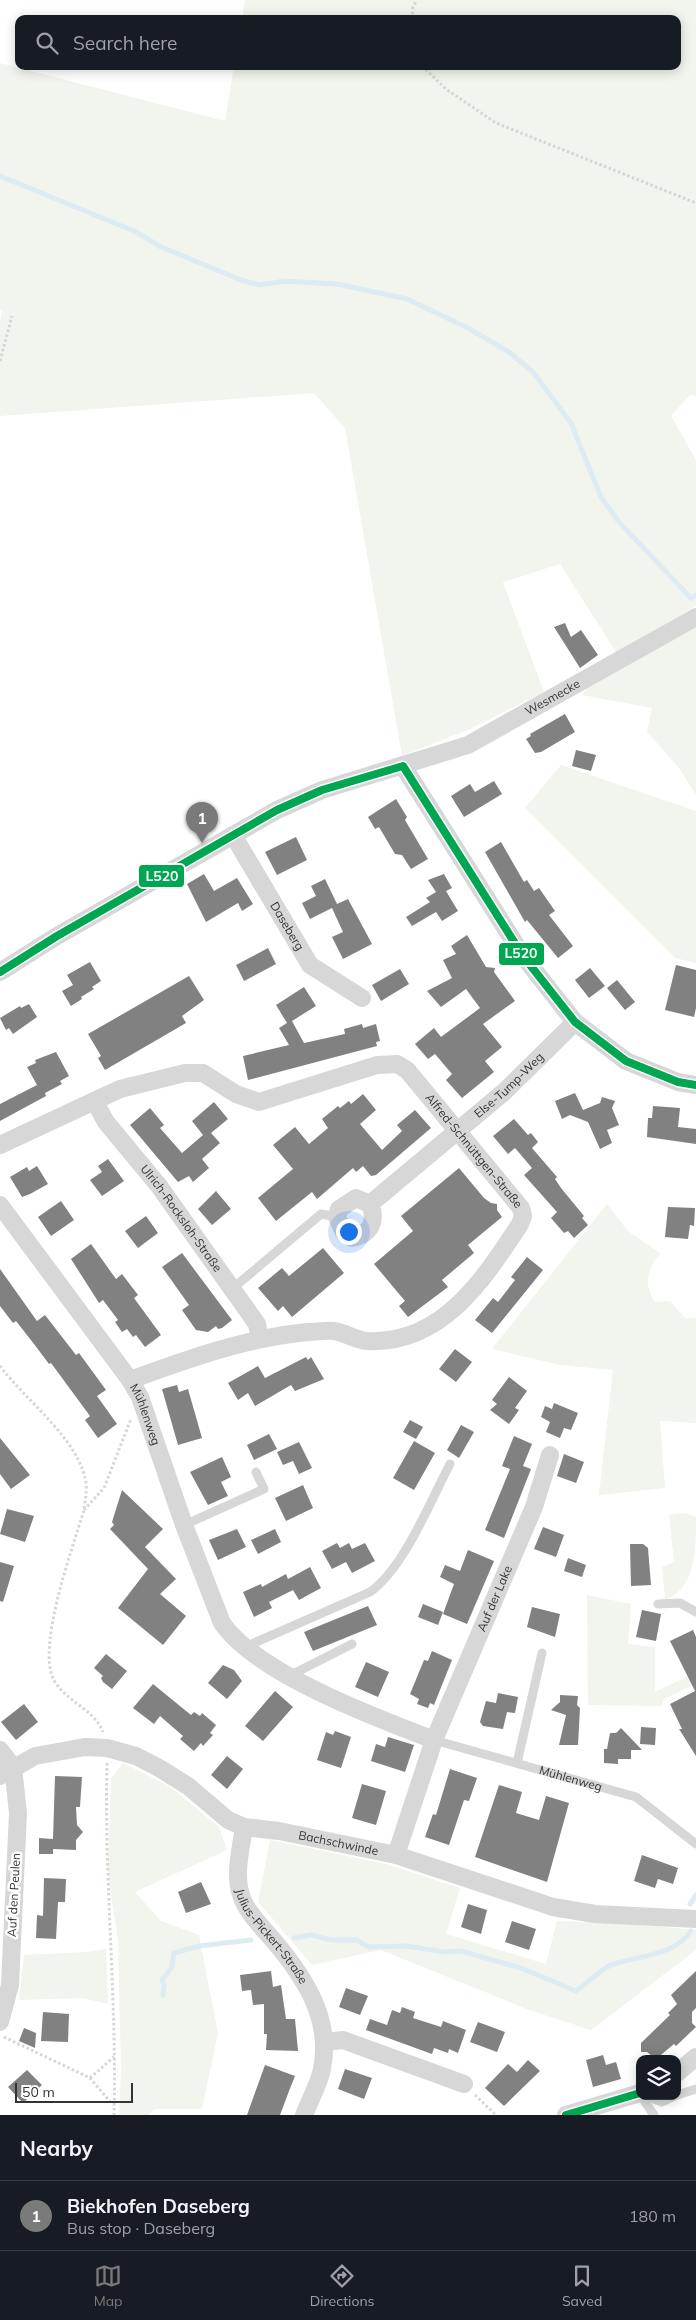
<!DOCTYPE html>
<html lang="en">
<head>
<meta charset="utf-8">
<style>
	body { margin:0; font-family:Mulish,sans-serif; background:#20242c; color:#f1f3f6 }
	.controls { position:absolute; right:15px; bottom:15px; display:grid; overflow:hidden; border-radius:10px; box-shadow:0 2px 12px #0003 }
	.controls button { width:45px; height:45px; display:grid; place-items:center; padding:0; border:0; border-bottom:1px solid #363941; background:#171b24; color:#f1f3f6; font:25px sans-serif }
	.scale { position:absolute; left:15px; bottom:12px; width:118px; box-sizing:border-box; padding-left:5px; border:2px solid #333; border-top:0; font-size:14px; line-height:18px; white-space:nowrap; color:#333; -webkit-text-stroke:4px #fff; paint-order:stroke }
	.you { position:absolute; left:348px; top:1231px; width:18px; height:18px; margin:-12px; border:4px solid #fff; border-radius:50%; background:#1a73e8; box-shadow:0 0 0 8px #1a73e833 }
	.badge { display:grid; place-items:center; width:32px; height:32px; border-radius:50%; background:#7a7a7a; color:#fff; font-size:16px; font-weight:700 }
	.pin { position:absolute; translate:-50% -41px; filter:drop-shadow(0 1px 2px #0008) }
	.pin::after { content:''; position:absolute; top:26px; width:18px; height:15px; background:inherit; clip-path:polygon(0 0,100% 0,50% 100%) }
	.list { margin:0; padding:0; list-style:none }
	h2 { display:flex; justify-content:space-between; align-items:center; height:65px; margin:0; padding:0 20px; font-size:21px }
	h2 small { font-size:16px; font-weight:400; color:#9ea1a6 }
	.list li { display:grid; grid-template-columns:32px 1fr auto; gap:15px; align-items:center; box-sizing:border-box; height:70px; padding:0 20px; border-top:1px solid #363941 }
	.list b { display:block; font-size:19px; white-space:nowrap }
	.list p { margin:0; font-size:16px; white-space:nowrap; color:#9ea1a6 }
	.list em { font-size:16px; font-style:normal; color:#9ea1a6 }
	.icon { flex:none; width:28px; height:28px; fill:none; stroke:currentColor; stroke-width:2; stroke-linecap:round; stroke-linejoin:round }
	.map { position:relative; flex:none; width:696px; height:2115px; overflow:hidden }
	.search { position:absolute; background:#171b24; box-shadow:0 2px 12px #0003; left:15px; right:15px; top:15px; height:55px; display:flex; align-items:center; gap:12px; box-sizing:border-box; padding:0 18px; border-radius:10px; color:#9ea1a6; font-size:19px }
	.sheet { height:135px; background:#171b24 }
	nav { display:flex; justify-content:space-around; align-items:center; box-sizing:border-box; height:70px; border-top:1px solid #363941; background:#171b24; font-size:14px; color:#9ea1a6 }
	nav a { display:grid; justify-items:center; gap:2px }
	nav .on { color:#7a7a7a }
	.map>svg:first-child { display:block }
	.green { fill:#f1f5ed }
	.lines { fill:none; stroke-linecap:round; stroke-linejoin:round }
	.stream { stroke:#ddebf3; stroke-width:5 }
	.building { fill:#818181 }
	.path { stroke:#d6d6d6; stroke-width:3; stroke-dasharray:2.5 2.5; stroke-linecap:butt }
	.service { stroke:#d7d7d7; stroke-width:9 }
	.minor { stroke:#d7d7d7; stroke-width:18 }
	.bus-1-casing { stroke:#fff; stroke-width:11 }
	.bus-1 { stroke:#00a651; stroke-width:8 }
	.labels { text-anchor:middle; stroke-width:5; stroke-linejoin:round; paint-order:stroke }
	.street-label { font-size:12px; fill:#333; stroke:#fff }
	.line-badge { stroke:#fff; stroke-width:2 }
	.badge-label { font-size:14px; text-anchor:middle; font-weight:bold; fill:#fff }
</style>
</head>
<body>
<div class="map">
<svg width="696" height="2115" viewBox="0 0 696 2115">
	<rect width="100%" height="100%" fill="#fff"/>
	<path class="green" d="M245,0H696V396L690,395L671,416L696,460V606L616,652L560,564L503,582L544,692L470,729L402,756L345,428L314,393L0,416V322L2,311L0,309V63L225,121L234,66H677V19H242Z
		M696,626V795L679,768L647,732L652,708L582,695L593,681Z
		M561,765L696,811V963L675,958L525,808Z
		M607,1204L628,1231L661,1254C646,1266 644,1287 655,1302L670,1301L685,1318H696V1423L660,1421L665,1488L599,1495L613,1370L560,1365L492,1349Z
		M686,1513L696,1517C696,1551 696,1588 665,1600L662,1567L674,1562L669,1515Z
		M587,1595L631,1604L628,1644L655,1647V1692L696,1672V1683L663,1700V1706L588,1705Z
		M123,1763L169,1786L219,1827L227,1850L135,1892L161,1921L199,1935L218,2033L202,2109H154L148,2115H119L121,2069L118,1940L108,1874L111,1779Z
		M270,1840L386,1864L460,1888L446,1934L546,1964L557,1921L635,1924L696,1930V1950L591,2030L529,2010L381,1950L312,1965L258,1902Z
		M106,1949L108,2004L82,1998L19,2000L24,1955L87,1952Z"/>
	<g class="lines">
		<path class="stream" d="M0,176L134,231L161,247L241,280L259,285L285,281L337,284L407,299L468,328L509,352L533,372L571,423L601,497L619,522L691,598L696,595
			M690,1904L696,1895
			M294,1938L311,1935L331,1940H356L369,1947L407,1946L444,1952L461,1951L521,1968L576,1991C587,1984 599,1970 611,1965C636,1956 675,1956 691,1931
			M163,1995L164,1985L162,1980L172,1967L174,1953L199,1946L251,1940"/>
	</g>
	<path class="building" d="M565,623L571,637L581,630L598,655L580,668L554,627Z
		M565,714L575,732L541,752L535,753L526,739L531,736L530,734Z
		M576,750L596,755L591,771L572,766Z
		M494,781L502,794L464,817L451,796L470,784L475,792Z
		M396,799L407,817L405,820L428,859L411,869L402,855L395,854L379,827L375,829L368,817Z
		M296,837L307,860L277,875L265,852Z
		M501,842L524,882L527,880L534,891L539,888L555,911L549,915L573,946L558,958L527,920L525,922L485,852Z
		M204,874L214,891L237,878L253,904L242,911L238,903L206,922L187,884Z
		M444,874L452,888L446,891L458,911L442,921L436,912L412,926L406,917L430,902L426,898L436,892L428,880Z
		M325,879L337,904L348,899L372,944L343,959L332,937L343,932L332,908L310,919L302,903L316,896L311,886Z
		M467,935L486,967L495,968L494,972L515,1001L483,1024L502,1047L485,1061L494,1072L462,1098L446,1080L452,1074L435,1054L428,1059L415,1044L434,1028L441,1037L480,1008L466,989L441,1007L427,991L452,978L443,960L456,954L451,946Z
		M268,948L276,964L244,981L236,965Z
		M90,962L101,981L92,987L94,989L81,997L82,999L71,1006L62,991L73,985L67,975Z
		M676,965L696,970V1008L694,1017L665,1010Z
		M590,968L605,986L589,998L575,980Z
		M400,969L409,984L381,1001L372,985Z
		M189,976L204,1000L182,1016L186,1023L105,1070L98,1058L101,1056L88,1034Z
		M617,980L635,1002L625,1010L607,988Z
		M304,987L316,1006L292,1021L304,1043L345,1034L344,1029L362,1024L363,1028L376,1024L380,1041L376,1042L377,1046L248,1080L243,1056L289,1045L279,1028L287,1023L276,1005Z
		M29,1004L37,1017L13,1034L9,1028L6,1030L0,1018L20,1006L21,1008Z
		M56,1052L69,1076L60,1081L62,1084L45,1093L46,1096L0,1121V1104L37,1085L27,1067L36,1063L35,1060Z
		M575,1093L583,1110L600,1103L602,1097L615,1101L612,1108L619,1125L607,1130L612,1143L600,1149L588,1122L570,1115L562,1119L555,1101Z
		M363,1094L376,1110L360,1124L382,1150L402,1131L397,1125L415,1110L431,1128L376,1175L371,1176L363,1166L356,1172L353,1168L317,1199L312,1192L276,1221L258,1198L293,1169L273,1145L295,1127L309,1144L328,1128L322,1119L338,1106L340,1108L349,1101L351,1104Z
		M214,1102L228,1119L211,1133L220,1143L202,1159L209,1168L193,1182L189,1176L178,1182L130,1125L150,1108L164,1125L160,1128L182,1153L203,1135L192,1121Z
		M653,1106L680,1108L678,1127L696,1129V1144L647,1137L648,1118H652Z
		M514,1119L528,1135L531,1133L538,1142L532,1148L557,1177L555,1179L561,1188L584,1216L582,1218L588,1225L574,1238L568,1231L564,1233L551,1218L557,1212L524,1175L532,1168L515,1148L508,1154L493,1136Z
		M108,1159L124,1181L102,1196L90,1180L102,1172L98,1166Z
		M37,1166L48,1184L30,1194L22,1197L10,1177L27,1167L29,1171Z
		M459,1168L484,1198L491,1203L497,1204V1210L502,1217L468,1245L474,1253L442,1280L448,1287L408,1317L399,1306L405,1301L374,1264L413,1231L401,1216Z
		M216,1191L231,1209L212,1225L198,1209Z
		M61,1201L74,1220L51,1236L38,1217Z
		M668,1207L695,1208L694,1226L690,1225L688,1239L665,1237Z
		M146,1216L158,1233L138,1248L125,1231Z
		M91,1244L116,1279L122,1274L138,1295L134,1298L161,1335L145,1347L136,1335L133,1337L127,1329L122,1332L115,1322L118,1320L103,1300L99,1303L71,1259Z
		M323,1248L344,1273L292,1317L283,1306L278,1311L258,1288L282,1268L289,1276Z
		M182,1253L232,1320L222,1328L218,1329L216,1326L208,1332L196,1330L182,1310L189,1305L162,1267Z
		M527,1257L543,1270L492,1333L475,1320L493,1298L498,1302L515,1280L511,1277Z
		M0,1269L37,1321L45,1315L76,1355L79,1353L106,1390L97,1396L117,1424L98,1438L85,1420L90,1416L51,1363L49,1364L34,1344L16,1321L13,1323L0,1306Z
		M455,1349L472,1362L456,1382L439,1369Z
		M306,1357L308,1360L311,1357L324,1379L295,1391L291,1385L255,1406L248,1393L238,1400L228,1383L258,1366L265,1378Z
		M509,1377L527,1391L515,1408L519,1410L509,1424L490,1410L497,1404L492,1400Z
		M177,1385L179,1392L188,1389L202,1438L178,1445L162,1389Z
		M554,1403L578,1413L571,1430L564,1428L560,1438L546,1432L550,1422L541,1417L545,1406L552,1409Z
		M410,1420L423,1427L416,1439L403,1432Z
		M461,1425L474,1432L459,1458L447,1450Z
		M269,1434L277,1449L254,1460L247,1445Z
		M514,1436L532,1444L523,1466L531,1469L504,1538L485,1530L510,1469L502,1466Z
		M0,1438L30,1475L11,1489L0,1474Z
		M414,1441L435,1453L414,1490L393,1478Z
		M299,1442L312,1468L299,1474L293,1461L283,1465L277,1452Z
		M564,1454L584,1462L576,1483L557,1476Z
		M222,1457L231,1477L221,1482L228,1496L208,1505L190,1472Z
		M303,1485L313,1508L286,1521L275,1498Z
		M122,1490L163,1529L145,1547L176,1579L160,1594L186,1616L163,1645L118,1608L148,1569L110,1529L114,1525L112,1522Z
		M7,1509L34,1516L25,1542L0,1534Z
		M543,1527L564,1535L556,1557L534,1549Z
		M237,1529L246,1547L218,1560L209,1540Z
		M275,1529L281,1542L258,1554L251,1540Z
		M337,1543L340,1548L349,1543L352,1549L365,1543L375,1561L352,1573L346,1562L332,1569L322,1551Z
		M630,1544H643L648,1548L651,1585L631,1586Z
		M468,1550L494,1561L467,1624L443,1614L454,1584L440,1577L445,1565L460,1571Z
		M568,1558L586,1565L582,1577L564,1571Z
		M0,1562L14,1566L3,1602L0,1601Z
		M310,1567L321,1588L299,1600L293,1590L269,1602L272,1608L254,1617L243,1592L261,1584L262,1587L286,1574L288,1579Z
		M423,1604L443,1612L438,1625L418,1617Z
		M368,1606L377,1625L313,1651L304,1632Z
		M532,1607L560,1614L555,1637L527,1627Z
		M642,1610L661,1614L656,1641L636,1637Z
		M693,1630L696,1637V1756L679,1729H682L670,1704L695,1691L670,1641Z
		M432,1651L452,1660L434,1705L430,1703L428,1708L417,1704L419,1699L410,1694L424,1660L428,1661Z
		M106,1654L127,1671L112,1689L103,1682L101,1678L103,1676L94,1668Z
		M366,1662L389,1672L378,1697L355,1687Z
		M223,1665L234,1670L242,1681L227,1699L208,1683Z
		M153,1684L191,1715L194,1712L200,1716L202,1713L216,1725L210,1733L213,1735L203,1746L201,1743L194,1751L180,1739L183,1736L160,1716L154,1724L133,1708Z
		M275,1691L293,1707L263,1741L245,1726Z
		M498,1693L518,1697L515,1713L507,1712L503,1729L483,1726L480,1722L486,1701L496,1703Z
		M560,1695L578,1696L577,1705L580,1708L578,1745H559L566,1715L551,1710L560,1702Z
		M24,1704L38,1722L16,1740L1,1722Z
		M641,1727L656,1728L655,1745L640,1744Z
		M621,1728L642,1750H631V1759H618V1764L604,1763V1749H607L610,1733H616Z
		M335,1731L351,1737L341,1768L317,1760L326,1732L333,1735Z
		M388,1737L414,1745L405,1772L371,1761L376,1744L385,1747Z
		M227,1756L243,1769L227,1789L211,1775Z
		M450,1769L477,1778L469,1801L464,1800L449,1845L425,1837L433,1814L436,1815Z
		M55,1776L82,1777L80,1807H76L77,1825L83,1832L76,1840V1850L53,1849V1854H39V1838L53,1839Z
		M362,1784L386,1791L376,1825L352,1818Z
		M499,1785L522,1792L516,1813L539,1820L546,1796L569,1803L547,1882L475,1857Z
		M642,1855L678,1868L673,1884L658,1879L655,1888L634,1881Z
		M44,1878L66,1879L65,1902H58L56,1939L36,1938L37,1915L43,1916Z
		M201,1882L211,1904L186,1913L178,1892Z
		M468,1904L487,1910L481,1934L461,1927Z
		M512,1921L536,1929L529,1950L505,1942Z
		M271,1971L273,1987L281,1985L286,2019H295L298,2051L266,2050L267,2034H264V2004L253,2005L251,1990L242,1991L240,1975Z
		M696,1971V2008L692,2012V2023L696,2027L676,2046L674,2044L656,2059L647,2052H641V2043L670,2015L668,2013L677,2004L671,1995Z
		M346,1988L368,1996L360,2015L339,2007Z
		M402,2007L415,2012L413,2018L441,2027L443,2021L466,2030L458,2053L449,2049L448,2053L434,2048L432,2054L366,2030L370,2019L387,2025L392,2010L400,2013Z
		M43,2012L69,2014L68,2042L41,2041Z
		M478,2022L505,2032L497,2052L470,2042Z
		M24,2028L36,2033L35,2048L19,2041Z
		M603,2055L606,2065L616,2062L621,2079L593,2087L586,2060Z
		M528,2060L540,2071L504,2106L485,2088L508,2064L517,2072Z
		M265,2065L295,2076L289,2091L280,2115H247Z
		M345,2069L372,2078L364,2099L338,2089Z
		M27,2070L42,2085L23,2103L8,2087Z"/>
	<g class="lines">
		<path class="path" d="M412,19L413,7L417,0
			M422,66L446,89L496,123L696,203
			M0,361L12,316
			M0,1366C25,1400 80,1440 86,1483C87,1492 85,1501 84,1510C73,1547 36,1647 54,1680C66,1702 93,1708 103,1732
			M84,1510L104,1488L131,1419
			M107,1763C104,1880 117,1997 114,2115
			M4,2037L90,2078L113,2105
			M90,2078L114,2057
			M475,2095L496,2115"/>
		<g class="service">
			<path d="M232,1289L321,1214L337,1217"/>
			<path d="M184,1525L264,1489L256,1472"/>
			<path d="M658,1604L680,1603L696,1612"/>
			<path d="M245,1647L370,1592C404,1568 430,1502 450,1464"/>
			<path d="M289,1676L352,1644"/>
			<path id="s1" d="M434,1740L636,1797L696,1844"/>
			<path d="M517,1763L542,1653"/>
			<path d="M677,2095L696,2089"/>
			<path d="M641,2096L654,2115"/>
			<path d="M647,2096L662,2102L675,2096"/>
		</g>
		<g class="minor">
			<path d="M403,766L523,956L575,1022L626,1061L678,1082L696,1085"/>
			<path id="s2" d="M233,835L310,965L362,998"/>
			<path id="s3" d="M0,972L57,936L277,810L322,790L468,745L696,617"/>
			<path id="s4" d="M95,1102L106,1122L159,1186L257,1324L260,1339"/>
			<path id="s5" d="M0,1145L120,1089L185,1073H203L236,1094L259,1102L377,1065L397,1064L407,1070L521,1208L523,1216L520,1224C484,1279 442,1345 367,1341C356,1340 346,1333 334,1331C326,1330 316,1332 308,1332C245,1338 188,1359 130,1380"/>
			<path id="s6" d="M370,1204C377,1221 371,1234 352,1238L344,1233L337,1217L339,1209L356,1198L370,1204L504,1092L575,1022"/>
			<path id="s7" d="M0,1205L130,1380L140,1397L184,1525L222,1623C256,1673 376,1718 434,1740"/>
			<path d="M0,1750L13,1767L18,1813L10,1985L0,2022"/>
			<path id="s8" d="M0,1776L35,1756L85,1747L107,1748L136,1756L159,1768L188,1786L228,1820L244,1827L279,1831L396,1855L553,1907L595,1914L696,1919"/>
			<path id="s9" d="M244,1827C241,1848 234,1874 241,1895C246,1912 263,1928 274,1941C305,1978 332,2019 322,2069C319,2084 310,2100 304,2115"/>
			<path id="s10" d="M396,1855L434,1740L534,1507L550,1455"/>
			<path d="M325,2042L343,2040L464,2084"/>
			<path d="M677,2073L696,2057"/>
			<path d="M566,2115L640,2093"/>
		</g>
		<defs>
			<path id="bus-1" d="M0,972L57,936L277,810L322,790L403,766L523,956L575,1022L626,1061L678,1082L696,1085
				M566,2115L640,2093"/>
		</defs>
		<use href="#bus-1" class="bus-1-casing"/>
		<use href="#bus-1" class="bus-1"/>
	</g>
	<g class="labels">
		<g class="street-label">
			<text dy="4" stroke="none"><textPath href="#s3" startOffset="620">Wesmecke</textPath></text>
			<text dy="4" stroke="none"><textPath href="#s2" startOffset="106">Daseberg</textPath></text>
			<text dy="4" stroke="none"><textPath href="#s6" startOffset="299">Else-Tump-Weg</textPath></text>
			<text dy="4" stroke="none"><textPath href="#s5" startOffset="541">Alfred-Schnüttgen-Straße</textPath></text>
			<text dy="4" stroke="none"><textPath href="#s4" startOffset="145">Ulrich-Rocksloh-Straße</textPath></text>
			<text dy="4" stroke="none"><textPath href="#s7" startOffset="256">Mühlenweg</textPath></text>
			<text dy="4" stroke="none"><textPath href="#s10" startOffset="275">Auf der Lake</textPath></text>
			<text dy="4" stroke="none"><textPath href="#s1" startOffset="142">Mühlenweg</textPath></text>
			<text dy="4" stroke="none"><textPath href="#s8" startOffset="369">Bachschwinde</textPath></text>
			<text transform="translate(14 1895) rotate(-87)" y="4">Auf den Peulen</text>
			<text dy="4" stroke="none"><textPath href="#s9" startOffset="120">Julius-Pickert-Straße</textPath></text>
		</g>
	</g>
	<g class="line-badge">
		<rect x="138" y="864" width="47" height="24" rx="5" fill="#00a651"/>
		<rect x="498" y="942" width="47" height="24" rx="5" fill="#00a651"/>
	</g>
	<g class="badge-label">
		<text x="162" y="881">L520</text>
		<text x="521" y="958">L520</text>
	</g>
</svg>
<div class="controls">
<button><svg class="icon" aria-label="layers" viewBox="0 0 24 24"><path d="M12 4l9 5-9 5-9-5zM3 14l9 5 9-5"/></svg></button>
</div>
<div class="scale">50 m</div>
<div class="you"></div>
<div class="pin badge" style="left:202px;top:843px">1</div>
<div class="search"><svg class="icon" aria-label="search" viewBox="0 0 24 24"><circle cx="10" cy="10" r="6"/><path d="M15 15l6 6"/></svg>Search here</div>
</div>
<section class="sheet">
<h2>Nearby<small></small></h2>
<ul class="list">
<li><span class="badge">1</span><div><b>Biekhofen Daseberg</b><p>Bus stop · Daseberg</p></div><em>180 m</em></li>
</ul>
</section>
<nav>
<a class="on"><svg class="icon" aria-label="map" viewBox="0 0 24 24"><path d="M3 6l6-2 6 2 6-2v14l-6 2-6-2-6 2zM9 4v14M15 6v14"/></svg>Map</a>
<a><svg class="icon" aria-label="directions" viewBox="0 0 24 24"><path d="M12 3l9 9-9 9-9-9zM9 14v-3h6M13 9l2 2-2 2"/></svg>Directions</a>
<a><svg class="icon" aria-label="saved" viewBox="0 0 24 24"><path d="M7 4h10v16l-5-4-5 4z"/></svg>Saved</a>
</nav>
</body>
</html>
